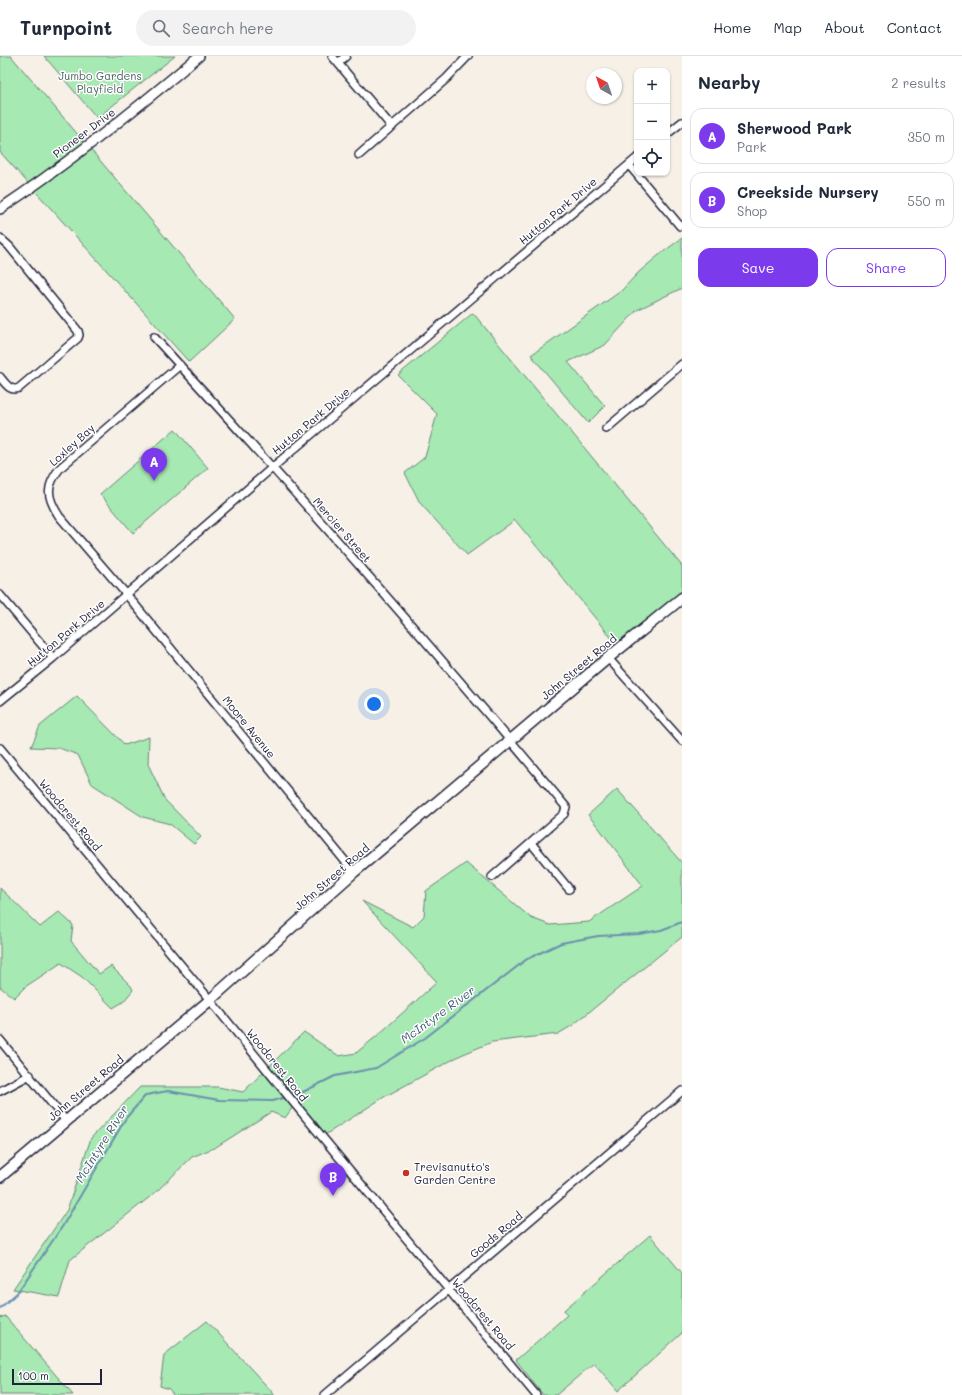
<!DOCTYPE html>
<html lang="en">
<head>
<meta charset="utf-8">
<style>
	body { margin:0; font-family:Mali,sans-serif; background:#f2f2f3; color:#1f2937 }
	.controls { position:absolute; right:12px; top:12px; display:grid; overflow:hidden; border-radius:8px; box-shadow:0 1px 3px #0004 }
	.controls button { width:36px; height:36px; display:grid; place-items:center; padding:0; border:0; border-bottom:1px solid #e0e1e3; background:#fff; color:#1f2937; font:20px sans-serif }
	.compass { position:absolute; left:586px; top:12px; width:36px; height:36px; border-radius:50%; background:#fff; box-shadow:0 1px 3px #0004; rotate:320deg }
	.scale { position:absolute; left:12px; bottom:10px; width:90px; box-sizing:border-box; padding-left:4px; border:2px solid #22223b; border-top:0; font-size:11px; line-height:14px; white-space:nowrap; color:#22223b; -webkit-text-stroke:3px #fff; paint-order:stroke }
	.you { position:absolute; left:374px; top:648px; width:14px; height:14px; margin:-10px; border:3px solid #fff; border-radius:50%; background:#1a73e8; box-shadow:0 0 0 6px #1a73e833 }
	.badge { display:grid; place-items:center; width:26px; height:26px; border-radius:50%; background:#7c3aed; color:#fff; font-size:13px; font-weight:700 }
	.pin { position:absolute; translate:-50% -33px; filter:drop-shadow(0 1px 2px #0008) }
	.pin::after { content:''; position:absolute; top:21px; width:14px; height:12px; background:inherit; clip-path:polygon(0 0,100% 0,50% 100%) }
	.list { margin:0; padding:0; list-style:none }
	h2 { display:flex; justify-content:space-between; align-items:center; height:52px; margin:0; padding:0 16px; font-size:17px }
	h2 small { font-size:13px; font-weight:400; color:#747a83 }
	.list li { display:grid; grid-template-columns:26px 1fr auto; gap:12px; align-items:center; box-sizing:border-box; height:56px; margin:0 8px 8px; padding:0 8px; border:1px solid #e0e1e3; border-radius:12px }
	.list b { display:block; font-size:15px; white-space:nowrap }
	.list p { margin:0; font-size:13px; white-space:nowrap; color:#747a83 }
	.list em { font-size:13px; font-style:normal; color:#747a83 }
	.actions { display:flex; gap:8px; padding:12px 16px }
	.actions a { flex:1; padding:9px 0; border:1px solid #7c3aed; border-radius:12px; text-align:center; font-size:14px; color:#7c3aed }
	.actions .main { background:#7c3aed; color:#fff }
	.icon { flex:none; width:22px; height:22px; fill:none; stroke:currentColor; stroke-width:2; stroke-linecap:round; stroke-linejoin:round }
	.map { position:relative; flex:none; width:682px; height:1339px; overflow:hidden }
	header { display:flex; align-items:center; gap:24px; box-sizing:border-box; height:56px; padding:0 20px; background:#fff; border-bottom:1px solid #e0e1e3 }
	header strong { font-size:19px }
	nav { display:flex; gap:22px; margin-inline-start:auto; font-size:14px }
	.search { width:280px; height:36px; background:#f2f2f3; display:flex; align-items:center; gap:10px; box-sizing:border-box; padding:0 14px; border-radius:22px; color:#747a83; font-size:15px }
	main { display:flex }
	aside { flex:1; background:#fff }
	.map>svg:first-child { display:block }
	.green { fill:#a7e9b2; stroke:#648676 }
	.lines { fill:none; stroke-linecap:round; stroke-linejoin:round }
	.stream { stroke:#6990ae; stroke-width:2 }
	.minor-casing { stroke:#22223b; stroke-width:10 }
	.tertiary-casing { stroke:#22223b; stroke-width:12 }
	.secondary-casing { stroke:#22223b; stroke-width:13 }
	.minor { stroke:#fff; stroke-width:7 }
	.tertiary { stroke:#fff; stroke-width:9 }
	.secondary { stroke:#fff; stroke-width:10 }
	.poi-dot { fill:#c8321e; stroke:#fff; stroke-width:1.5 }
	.labels { text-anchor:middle; stroke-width:3; stroke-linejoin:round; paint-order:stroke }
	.park-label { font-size:11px; fill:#4a5e5f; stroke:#fff }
	.street-label { font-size:11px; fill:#22223b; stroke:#fff }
	.poi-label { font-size:11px; fill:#22223b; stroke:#fff; text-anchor:start }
	.water-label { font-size:12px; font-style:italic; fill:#465974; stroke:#fff }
</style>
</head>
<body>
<header>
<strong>Turnpoint</strong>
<div class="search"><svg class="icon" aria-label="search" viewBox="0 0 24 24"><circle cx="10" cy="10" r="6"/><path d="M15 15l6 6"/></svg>Search here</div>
<nav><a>Home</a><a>Map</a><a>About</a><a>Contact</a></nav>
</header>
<main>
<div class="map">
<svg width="682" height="1339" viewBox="0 0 682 1339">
	<rect width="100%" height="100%" fill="#f6f0e7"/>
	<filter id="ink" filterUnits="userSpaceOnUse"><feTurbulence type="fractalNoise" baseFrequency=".025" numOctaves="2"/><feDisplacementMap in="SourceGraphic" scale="8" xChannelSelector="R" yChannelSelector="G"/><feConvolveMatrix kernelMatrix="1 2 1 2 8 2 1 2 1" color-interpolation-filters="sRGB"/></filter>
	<g filter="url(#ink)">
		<path class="green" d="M0,0H11L235,263L189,306L0,96Z
			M44,0H175L97,62Z
			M682,182V232L637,254L605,289L568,306L605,350L588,367L531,299L621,235L639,216L659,199Z
			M473,257L682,510V535L618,590L515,464L467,499L420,447L405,417L425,401L437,358L398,319Z
			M175,373L208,412L133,477L100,438Z
			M77,640L125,689L149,681L148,708L165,744L201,781L194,788L170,768L143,761L92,728L78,699L59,692L31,691L40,670Z
			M617,733L682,807V881L573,969L558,978L492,986L461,999L384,1041L325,1079L298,1044L285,1062L271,1056L216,1091L192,1101L156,1136L70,1204L59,1241L13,1233L67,1154L91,1082L140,1031H218L243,1036L304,976L339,1000L356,997L378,979L437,926L362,845L413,871L424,860L426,835L466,807L531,862L550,869L589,866L643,830L599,772L588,759Z
			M0,832L40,871L59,856L73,869L71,885L99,918L111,910L131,930L133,934L123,946L113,952L82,921L61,907L25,931L14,942L0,931Z
			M650,1179L682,1217V1277L618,1335L594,1307L556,1339H543L516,1304L567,1259L564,1254Z
			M5,1260L73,1339H0V1262Z
			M207,1265L273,1337L274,1339H174L169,1333L160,1330L164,1299Z"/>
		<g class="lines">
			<path class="stream" d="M290,1040L299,1038L335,1020L376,1012L425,982L527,903L561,887L598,880L639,878L661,874L682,866
				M0,1252L17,1237L62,1171L126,1062L146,1039L168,1035L219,1044L273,1045L286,1041"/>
			<defs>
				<path id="minor" d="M332,0L392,71
					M338,7L346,0
					M667,78L682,66
					M359,99L446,23L468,0
					M629,109L680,170
					M0,182L9,190L78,275L79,279L78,282L19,332C10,336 5,327 0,321
					M154,281C295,435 433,591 566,751L564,758L492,821
					M180,309L60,412C46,430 46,440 59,460L127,539L354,816
					M606,373L682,308
					M0,539L53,602
					M608,602L682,685
					M0,645L53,602L273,411L637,102
					M0,692L210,944L294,1047L536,1339
					M531,787L569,833
					M0,984L66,1065
					M0,1035L30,1019
					M325,1339L682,1035"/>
				<path id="tertiary" d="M0,153C69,107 135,54 199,0"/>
				<path id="secondary" d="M0,1121L210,944L354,816L608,602L682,542"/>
			</defs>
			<use href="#minor" class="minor-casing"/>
			<use href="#tertiary" class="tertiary-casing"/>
			<use href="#secondary" class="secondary-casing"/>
			<use href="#minor" class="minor"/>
			<use href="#tertiary" class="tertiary"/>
			<use href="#secondary" class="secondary"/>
		</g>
	</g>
	<circle class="poi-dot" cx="406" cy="1117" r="4"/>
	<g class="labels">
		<g class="park-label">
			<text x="100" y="24">Jumbo Gardens<tspan x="100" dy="13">Playfield</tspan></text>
		</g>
		<g class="street-label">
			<text transform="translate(84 77) rotate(-37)" y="4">Pioneer Drive</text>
			<text transform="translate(558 155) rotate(-40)" y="4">Hutton Park Drive</text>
			<text transform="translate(311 365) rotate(-40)" y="4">Hutton Park Drive</text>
			<text transform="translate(72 389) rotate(-42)" y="4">Loxley Bay</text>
			<text transform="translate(342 474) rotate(49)" y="4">Mercier Street</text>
			<text transform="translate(66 577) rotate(-40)" y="4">Hutton Park Drive</text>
			<text transform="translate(579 611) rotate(-40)" y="4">John Street Road</text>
			<text transform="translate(249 671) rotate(51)" y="4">Moore Avenue</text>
			<text transform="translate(70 759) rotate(50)" y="4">Woodcrest Road</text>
			<text transform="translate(332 821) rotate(-41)" y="4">John Street Road</text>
			<text transform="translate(277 1009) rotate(51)" y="4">Woodcrest Road</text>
			<text transform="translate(86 1032) rotate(-40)" y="4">John Street Road</text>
			<text transform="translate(496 1179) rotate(-40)" y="4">Goods Road</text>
			<text transform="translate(483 1258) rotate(50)" y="4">Woodcrest Road</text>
		</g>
		<g class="poi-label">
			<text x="414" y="1115">Trevisanutto's<tspan x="414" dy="13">Garden Centre</tspan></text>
		</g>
		<g class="water-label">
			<text transform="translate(438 959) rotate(-36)" y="4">McIntyre River</text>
			<text transform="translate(102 1088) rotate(-58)" y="4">McIntyre River</text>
		</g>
	</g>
</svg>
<div class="controls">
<button>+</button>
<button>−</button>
<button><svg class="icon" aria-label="locate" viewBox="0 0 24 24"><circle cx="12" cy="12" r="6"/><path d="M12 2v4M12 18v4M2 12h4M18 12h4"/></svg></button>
</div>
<svg class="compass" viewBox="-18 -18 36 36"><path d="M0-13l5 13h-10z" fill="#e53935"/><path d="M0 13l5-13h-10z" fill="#747a83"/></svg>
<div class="scale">100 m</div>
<div class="you"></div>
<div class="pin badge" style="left:154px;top:425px">A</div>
<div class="pin badge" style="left:333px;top:1140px">B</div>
</div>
<aside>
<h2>Nearby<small>2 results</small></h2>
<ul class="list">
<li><span class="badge">A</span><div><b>Sherwood Park</b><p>Park</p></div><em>350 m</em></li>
<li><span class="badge">B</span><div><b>Creekside Nursery</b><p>Shop</p></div><em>550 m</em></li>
</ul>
<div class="actions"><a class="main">Save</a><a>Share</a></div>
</aside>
</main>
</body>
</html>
